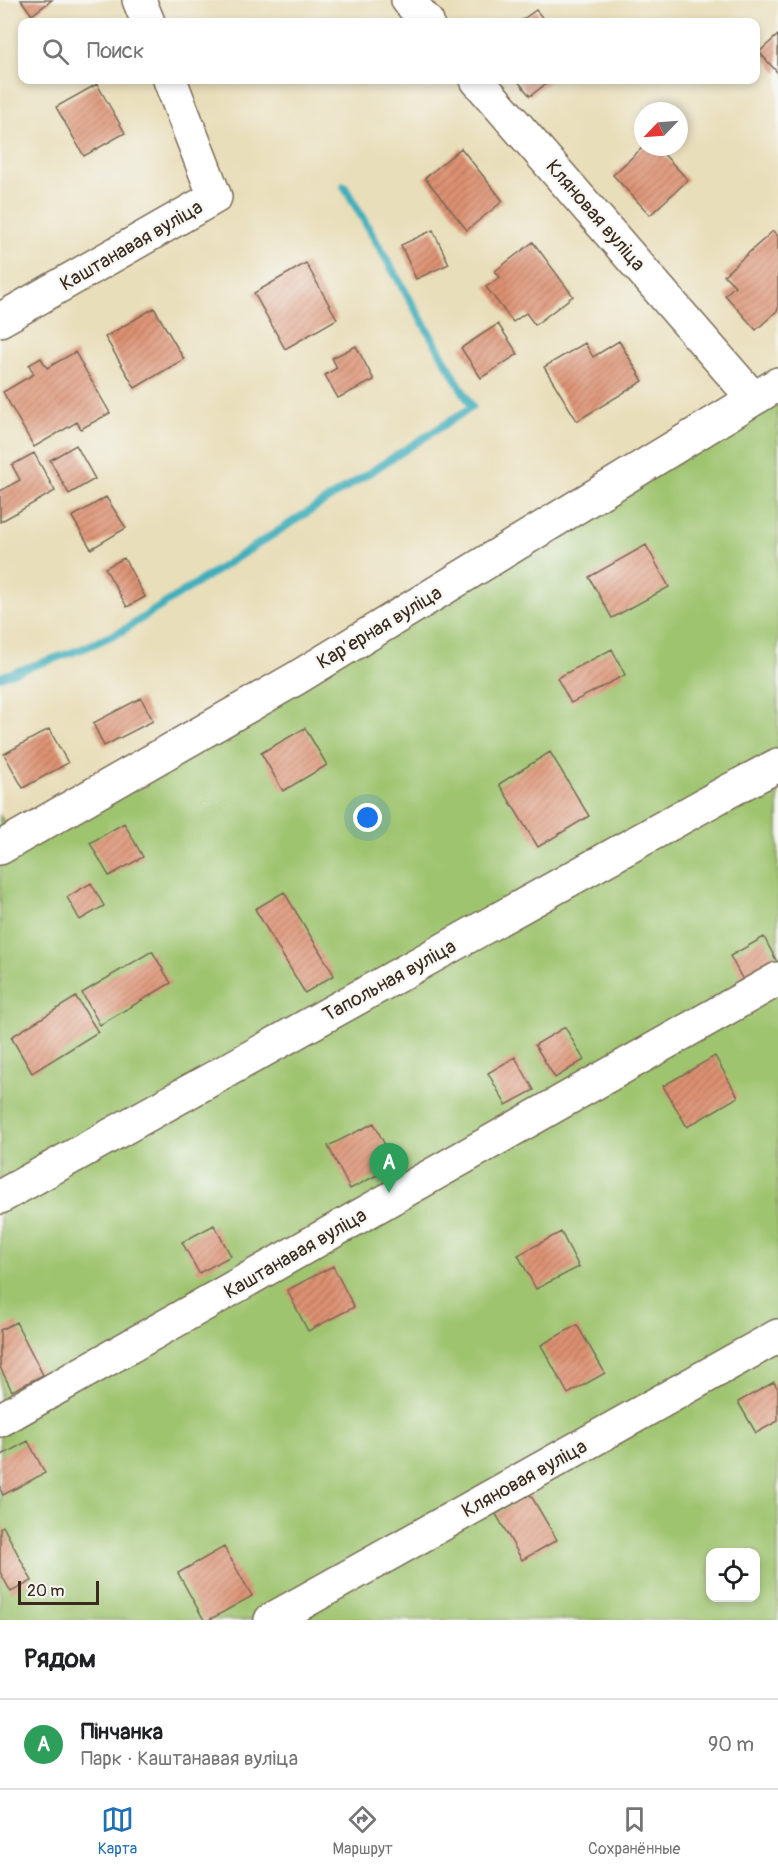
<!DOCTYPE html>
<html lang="ru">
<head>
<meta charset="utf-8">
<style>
	body { margin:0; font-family:Pangolin,sans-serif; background:#f2f2f2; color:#202124 }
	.controls { position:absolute; right:18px; bottom:18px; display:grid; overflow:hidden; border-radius:12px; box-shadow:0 3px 9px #0003 }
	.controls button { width:54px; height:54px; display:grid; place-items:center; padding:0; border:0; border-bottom:2px solid #e0e0e0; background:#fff; color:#202124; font:30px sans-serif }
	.compass { position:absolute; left:634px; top:102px; width:54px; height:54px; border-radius:50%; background:#fff; box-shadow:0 3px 9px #0003; rotate:245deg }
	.scale { position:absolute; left:18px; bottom:15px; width:81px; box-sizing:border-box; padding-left:6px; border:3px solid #3b2a1e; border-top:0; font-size:16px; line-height:21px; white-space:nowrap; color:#3b2a1e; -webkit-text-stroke:4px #f6f6f2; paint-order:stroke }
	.you { position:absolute; left:368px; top:818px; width:21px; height:21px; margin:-15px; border:4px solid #fff; border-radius:50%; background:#1a73e8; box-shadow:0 0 0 9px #1a73e833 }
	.badge { display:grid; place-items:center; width:39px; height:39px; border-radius:50%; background:#1f6fb2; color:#fff; font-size:20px; font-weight:700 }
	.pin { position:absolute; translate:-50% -50px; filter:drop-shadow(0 2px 3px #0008) }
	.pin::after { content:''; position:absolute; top:32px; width:21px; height:18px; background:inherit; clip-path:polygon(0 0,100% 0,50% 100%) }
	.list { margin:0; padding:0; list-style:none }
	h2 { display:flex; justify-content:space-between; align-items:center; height:78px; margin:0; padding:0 24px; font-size:26px }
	h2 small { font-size:20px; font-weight:400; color:#757577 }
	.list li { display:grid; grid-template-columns:39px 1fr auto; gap:18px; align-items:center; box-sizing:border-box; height:90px; padding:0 24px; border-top:2px solid #e0e0e0 }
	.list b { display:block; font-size:22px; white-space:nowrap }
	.list p { margin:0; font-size:20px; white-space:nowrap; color:#757577 }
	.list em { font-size:20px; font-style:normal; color:#757577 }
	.icon { flex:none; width:33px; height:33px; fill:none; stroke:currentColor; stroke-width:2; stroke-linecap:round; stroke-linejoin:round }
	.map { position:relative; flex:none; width:778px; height:1620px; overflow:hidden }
	.search { position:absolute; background:#fff; box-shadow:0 3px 9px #0003; left:18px; right:18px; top:18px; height:66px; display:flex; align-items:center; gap:15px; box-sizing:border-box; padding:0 21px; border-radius:12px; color:#757577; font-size:22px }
	.sheet { height:168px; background:#fff }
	nav { display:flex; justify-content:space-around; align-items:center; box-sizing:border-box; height:84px; border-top:2px solid #e0e0e0; background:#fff; font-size:16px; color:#757577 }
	nav a { display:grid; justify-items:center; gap:3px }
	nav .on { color:#1f6fb2 }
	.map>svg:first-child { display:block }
	.garden { fill:#9fc46f; stroke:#6d7746; stroke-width:1.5; fill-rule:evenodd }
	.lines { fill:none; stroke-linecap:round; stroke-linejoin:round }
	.stream { stroke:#40afbc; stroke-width:8 }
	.building { fill:url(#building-hatch) }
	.minor-casing { stroke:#786955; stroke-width:36 }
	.minor { stroke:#fff; stroke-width:33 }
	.labels { text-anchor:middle; stroke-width:4.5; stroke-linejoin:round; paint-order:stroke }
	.street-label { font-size:20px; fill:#3b2a1e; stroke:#f6f6f2 }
</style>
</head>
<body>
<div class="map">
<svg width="778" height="1620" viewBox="0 0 778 1620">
	<defs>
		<pattern id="building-hatch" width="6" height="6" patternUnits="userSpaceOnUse" patternTransform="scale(1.5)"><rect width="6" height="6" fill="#dd9172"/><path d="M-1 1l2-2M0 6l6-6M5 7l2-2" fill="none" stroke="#b4775d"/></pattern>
	</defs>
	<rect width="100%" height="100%" fill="#f6f6f2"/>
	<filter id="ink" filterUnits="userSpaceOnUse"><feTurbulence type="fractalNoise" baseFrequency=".0167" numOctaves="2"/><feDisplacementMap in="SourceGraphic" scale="12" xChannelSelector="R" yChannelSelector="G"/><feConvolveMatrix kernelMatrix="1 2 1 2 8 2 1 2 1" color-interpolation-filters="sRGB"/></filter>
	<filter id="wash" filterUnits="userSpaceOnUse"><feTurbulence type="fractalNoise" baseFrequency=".008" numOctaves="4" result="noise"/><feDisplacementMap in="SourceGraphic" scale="24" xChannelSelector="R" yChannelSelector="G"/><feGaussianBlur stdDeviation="1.35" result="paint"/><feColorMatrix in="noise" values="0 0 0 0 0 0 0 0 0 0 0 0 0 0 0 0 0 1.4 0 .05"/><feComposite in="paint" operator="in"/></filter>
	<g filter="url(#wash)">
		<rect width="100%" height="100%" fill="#e9deba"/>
		<path class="garden" d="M778,372V1620H0V816L11,833ZM710,1552H756V1598H710Z"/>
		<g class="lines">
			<path class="stream" d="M0,677L82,649L122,631L472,407L344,186"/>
		</g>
		<g id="blocks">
			<path class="building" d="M21,0H52L32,15Z
				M536,10L546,22H519Z
				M778,35V73L759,52Z
				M517,80H551L530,96Z
				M97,84L125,133L84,156L56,107Z
				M643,147H657L688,180L650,215L613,175Z
				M461,148L503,201L467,230L425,178Z
				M433,230L449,264L416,279L401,245Z
				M773,231L778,236V310L756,330L725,295L735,286L724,275Z
				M533,242L573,296L535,325L526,313L513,322L486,287L500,277L495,271Z
				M306,263L337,319L285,349L254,293Z
				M154,308L184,359L135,388L105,337Z
				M498,324L518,354L481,378L461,348Z
				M619,341L643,381L577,421L544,367L585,343L593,357Z
				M356,346L374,380L338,398L325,375L337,368L332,358Z
				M75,352L110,413L81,429L77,422L34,447L3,392L34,374L29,365L41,358L47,368Z
				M76,445L95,479L69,494L50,460Z
				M34,453L55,491L0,522V491L20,480L12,465Z
				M106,497L126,528L91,549L72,517Z
				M646,545L669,587L612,618L589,577Z
				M124,558L145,597L127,607L105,568Z
				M612,649L625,675L571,703L557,678Z
				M141,698L153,721L104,746L93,723Z
				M305,728L327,765L283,791L261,753Z
				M49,729L68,763L23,788L4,754Z
				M550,752L589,816L538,847L499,784Z
				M124,823L143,857L109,876L90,843Z
				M91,883L104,906L80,920L67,897Z
				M284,892L334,975L305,993L255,909Z
				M764,937L778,964L744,982L730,956Z
				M152,951L171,983L100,1025L82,993Z
				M76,997L98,1032L32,1073L11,1037Z
				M565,1027L584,1060L555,1078L535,1045Z
				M715,1056L738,1097L687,1127L663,1086Z
				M515,1057L534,1090L506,1105L488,1073Z
				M374,1123L395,1166L350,1189L328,1146Z
				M214,1225L231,1256L199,1273L182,1242Z
				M561,1232L579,1267L536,1289L518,1255Z
				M333,1266L354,1307L308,1331L287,1290Z
				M16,1322L43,1375L12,1391L0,1367V1330Z
				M577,1325L605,1373L568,1394L541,1345Z
				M774,1382L778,1389V1421L756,1433L738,1402Z
				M28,1441L45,1473L3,1495L0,1489V1456Z
				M530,1494L557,1540L522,1560L496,1514Z
				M3,1526L32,1581L11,1592L0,1572V1528Z
				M224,1547L252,1596L209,1620H204L178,1573Z"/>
		</g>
	</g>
	<g filter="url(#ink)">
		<use href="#blocks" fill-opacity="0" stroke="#786955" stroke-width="1.5"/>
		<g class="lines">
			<defs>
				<path id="minor" d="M139,0L148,22
					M408,0L427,22
					M477,80L753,398
					M0,320L215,197L170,80
					M0,848L295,679L778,384
					M0,1197L727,792L778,765
					M0,1420L778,979
					M271,1620L778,1336"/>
			</defs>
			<use href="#minor" class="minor-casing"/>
			<use href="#minor" class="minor"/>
		</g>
	</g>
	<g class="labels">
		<g class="street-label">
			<text transform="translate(596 215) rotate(49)" y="7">Кляновая вуліца</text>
			<text transform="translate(131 245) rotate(-30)" y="7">Каштанавая вуліца</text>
			<text transform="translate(379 627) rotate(-31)" y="7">Карʼерная вуліца</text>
			<text transform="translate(389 980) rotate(-29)" y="7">Тапольная вуліца</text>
			<text transform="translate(295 1253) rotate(-30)" y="7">Каштанавая вуліца</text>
			<text transform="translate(524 1478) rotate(-29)" y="7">Кляновая вуліца</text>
		</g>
	</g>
</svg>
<div class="controls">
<button><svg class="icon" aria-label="locate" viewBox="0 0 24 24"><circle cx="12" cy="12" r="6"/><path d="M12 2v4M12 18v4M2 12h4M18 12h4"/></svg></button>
</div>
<svg class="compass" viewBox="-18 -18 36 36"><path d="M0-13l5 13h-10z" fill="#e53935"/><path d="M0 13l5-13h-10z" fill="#757577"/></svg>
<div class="scale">20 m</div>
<div class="you"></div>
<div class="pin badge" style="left:389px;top:1193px;background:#2e9e5b">A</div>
<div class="search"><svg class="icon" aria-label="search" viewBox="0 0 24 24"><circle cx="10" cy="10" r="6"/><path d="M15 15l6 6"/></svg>Поиск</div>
</div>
<section class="sheet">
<h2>Рядом<small></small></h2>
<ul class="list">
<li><span class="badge" style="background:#2e9e5b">A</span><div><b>Пінчанка</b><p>Парк · Каштанавая вуліца</p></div><em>90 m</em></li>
</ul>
</section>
<nav>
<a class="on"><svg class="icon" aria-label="map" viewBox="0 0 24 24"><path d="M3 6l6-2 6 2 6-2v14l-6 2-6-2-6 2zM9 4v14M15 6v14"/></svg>Карта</a>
<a><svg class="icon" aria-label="directions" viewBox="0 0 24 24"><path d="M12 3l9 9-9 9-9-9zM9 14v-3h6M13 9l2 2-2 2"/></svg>Маршрут</a>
<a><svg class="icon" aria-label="saved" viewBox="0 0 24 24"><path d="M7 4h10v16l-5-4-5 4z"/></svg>Сохранённые</a>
</nav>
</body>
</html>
